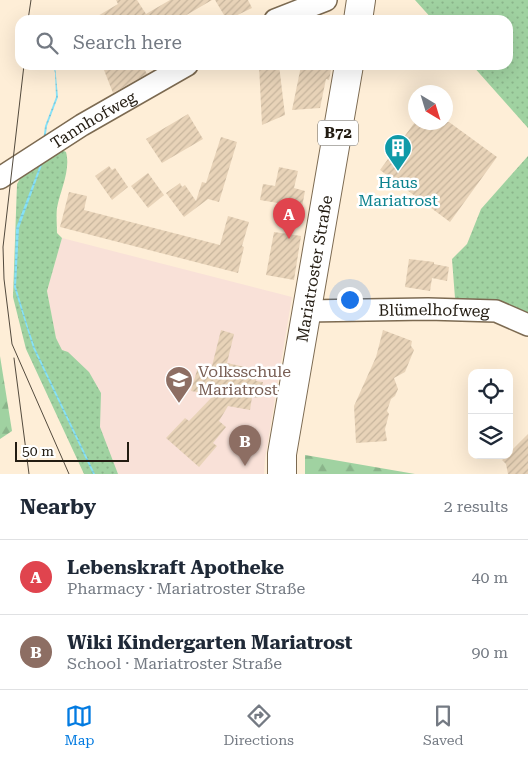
<!DOCTYPE html>
<html lang="en">
<head>
<meta charset="utf-8">
<style>
	body { margin:0; font-family:"Roboto Serif",serif; background:#f6f6f7; color:#1f2937 }
	.controls { position:absolute; right:15px; bottom:15px; display:grid; overflow:hidden; border-radius:10px; box-shadow:0 5px 20px #0002 }
	.controls button { width:45px; height:45px; display:grid; place-items:center; padding:0; border:0; border-bottom:1px solid #e0e1e3; background:#fff; color:#1f2937; font:25px sans-serif }
	.compass { position:absolute; left:408px; top:85px; width:45px; height:45px; border-radius:50%; background:#fff; box-shadow:0 5px 20px #0002; rotate:142deg }
	.scale { position:absolute; left:15px; bottom:12px; width:114px; box-sizing:border-box; padding-left:5px; border:2px solid #231c12; border-top:0; font-size:14px; line-height:18px; white-space:nowrap; color:#231c12; -webkit-text-stroke:4px #fff; paint-order:stroke }
	.you { position:absolute; left:349px; top:299px; width:18px; height:18px; margin:-12px; border:4px solid #fff; border-radius:50%; background:#1a73e8; box-shadow:0 0 0 8px #1a73e833 }
	.badge { display:grid; place-items:center; width:32px; height:32px; border-radius:50%; background:#037be1; color:#fff; font-size:16px; font-weight:700 }
	.pin { position:absolute; translate:-50% -41px; filter:drop-shadow(0 1px 2px #0008) }
	.pin::after { content:''; position:absolute; top:26px; width:18px; height:15px; background:inherit; clip-path:polygon(0 0,100% 0,50% 100%) }
	.list { margin:0; padding:0; list-style:none }
	h2 { display:flex; justify-content:space-between; align-items:center; height:65px; margin:0; padding:0 20px; font-size:21px }
	h2 small { font-size:16px; font-weight:400; color:#747a83 }
	.list li { display:grid; grid-template-columns:32px 1fr auto; gap:15px; align-items:center; box-sizing:border-box; height:75px; padding:0 20px; border-top:1px solid #e0e1e3 }
	.list b { display:block; font-size:19px; white-space:nowrap }
	.list p { margin:0; font-size:16px; white-space:nowrap; color:#747a83 }
	.list em { font-size:16px; font-style:normal; color:#747a83 }
	.icon { flex:none; width:28px; height:28px; fill:none; stroke:currentColor; stroke-width:2; stroke-linecap:round; stroke-linejoin:round }
	.map { position:relative; flex:none; width:528px; height:474px; overflow:hidden }
	.search { position:absolute; background:#fff; box-shadow:0 5px 20px #0002; left:15px; right:15px; top:15px; height:55px; display:flex; align-items:center; gap:12px; box-sizing:border-box; padding:0 18px; border-radius:15px; color:#747a83; font-size:19px }
	.sheet { height:215px; background:#fff }
	nav { display:flex; justify-content:space-around; align-items:center; box-sizing:border-box; height:70px; border-top:1px solid #e0e1e3; background:#fff; font-size:14px; color:#747a83 }
	nav a { display:grid; justify-items:center; gap:2px }
	nav .on { color:#037be1 }
	.map>svg:first-child { display:block }
	.education { fill:#f9e1d8 }
	.grass { fill:url(#grass-dots) }
	.forest { fill:url(#forest-firs) }
	.water { fill:url(#water-rules) }
	.building { fill:url(#building-hatch) }
	.lines { fill:none; stroke-linecap:round; stroke-linejoin:round }
	.minor-casing { stroke:#7c6a51; stroke-width:24 }
	.major-casing { stroke:#7c6a51; stroke-width:30 }
	.minor { stroke:#fff; stroke-width:21 }
	.major { stroke:#fff; stroke-width:28 }
	.tram { stroke:#534a3d; stroke-width:1 }
	.labels { text-anchor:middle; stroke-width:5; stroke-linejoin:round; paint-order:stroke }
	.shield { fill:#fff; stroke:#656059; stroke-width:1 }
	.shield-label { font-size:15px; font-weight:bold; fill:#231c12 }
	.street-label { font-size:16px; fill:#231c12; stroke:#fff }
	.culture-label { font-size:16px; fill:#0d838f; stroke:#fff }
	.education-label { font-size:16px; fill:#785e54; stroke:#fff; text-anchor:start }
</style>
</head>
<body>
<div class="map">
<svg width="528" height="474" viewBox="0 0 528 474">
	<defs>
		<pattern id="grass-dots" width="8" height="8" patternUnits="userSpaceOnUse" patternTransform="scale(1.25)"><rect width="8" height="8" fill="#a0d2a1"/><path d="M2 2h.1M6 6h.1" fill="none" stroke="#8ab48a" stroke-width="1.8" stroke-linecap="round"/></pattern>
		<pattern id="forest-firs" width="22" height="20" patternUnits="userSpaceOnUse" patternTransform="scale(1.25)"><rect width="22" height="20" fill="#a0d2a1"/><path d="M5 1l3.5 6h-7zM16 11l3.5 6h-7z" fill="#8ab48a"/></pattern>
		<pattern id="water-rules" width="6" height="5" patternUnits="userSpaceOnUse" patternTransform="scale(1.25)"><rect width="6" height="5" fill="#86e1f7"/><path d="M0 2.5h6" fill="none" stroke="#73c0d3"/></pattern>
		<pattern id="building-hatch" width="6" height="6" patternUnits="userSpaceOnUse" patternTransform="scale(1.25)"><rect width="6" height="6" fill="#e8d3b8"/><path d="M-1 1l2-2M0 6l6-6M5 7l2-2" fill="none" stroke="#c7b59d"/></pattern>
	</defs>
	<rect width="100%" height="100%" fill="#feeed7"/>
	<path class="education" d="M62,238L292,297L265,459L264,474H113L56,338L47,291Z"/>
	<path class="grass" d="M415,0H528V128L472,65H508V20H433Z
		M58,148L66,152C71,170 60,191 57,208C56,216 57,225 57,233L62,238L47,291L56,338L62,350L68,352L89,372L101,393L100,427L118,474H84L26,349L13,297L17,184L28,165Z
		M528,156V325L456,311L452,259L467,244L481,209Z"/>
	<path class="forest" d="M0,356L12,431L0,439Z
		M305,455L415,474H305Z"/>
	<path class="water" d="M53,65H55L58,97L47,126L42,165L19,228L16,287L28,327L35,348L95,474H93L33,348L14,287L16,228L40,165L45,126L56,97L55,73Z"/>
	<path class="building" d="M116,0H137L146,14L170,0H212L178,20H91L118,4Z
		M215,0H248L252,8L227,20Z
		M102,65H142L147,74L113,93Z
		M259,65H279L285,115L262,125Z
		M307,65H332L329,80L326,79L320,108L292,110L301,66L306,68Z
		M188,114L203,139L162,163L146,139Z
		M415,122H449L497,157L450,222L380,170Z
		M221,137L237,142L219,202L208,199L184,217L166,193L180,183L182,187L185,185L196,201L202,182L206,183Z
		M109,166L112,170L115,168L128,187L112,200L95,176Z
		M279,167L298,171L294,188L305,191L302,207L260,200L263,184L275,186Z
		M148,173L164,195L148,208L131,186Z
		M69,192L87,196L84,210L220,245L228,216L249,222L242,246L244,247L238,273L60,227Z
		M274,232L301,236L294,280L266,275Z
		M409,259L434,262V264L449,267L447,281L432,278L430,291L405,287Z
		M221,330L234,334L227,363L258,370L256,381L263,382L260,398L252,397L250,410L228,406L219,421L226,427L213,443L217,446L199,467L166,438L185,418L189,421L214,395L191,391L198,367L211,370Z
		M383,330L412,341L411,346L414,350L405,372L394,378L398,389L395,396L391,399L387,411L389,414L385,429L387,441L356,443L354,406L376,357Z
		M528,434V474H508L506,464L502,460L509,455V453Z"/>
	<g class="lines">
		<defs>
			<g id="minor">
				<path d="M275,20L326,0"/>
				<path id="s1" d="M0,178L82,125L187,65"/>
				<path id="s2" d="M306,311L428,309L496,311L528,325"/>
			</g>
			<g id="major">
				<path d="M358,20L361,0"/>
				<path id="s3" d="M282,474V454L349,65"/>
			</g>
		</defs>
		<use href="#minor" class="minor-casing"/>
		<use href="#major" class="major-casing"/>
		<use href="#minor" class="minor"/>
		<use href="#major" class="major"/>
		<path class="tram" d="M28,20L31,0
			M24,65L3,247L4,279L12,344L69,474
			M14,358L29,474"/>
	</g>
	<defs>
		<symbol id="building-pin" viewBox="-11 -11 22 30"><path d="M0 17L-7.5 6A9.5 9.5 0 1 1 7.5 6Z" fill="#0f9aa8" stroke="#fff"/><path d="M-4-6H4V6H1V3H-1V6H-4ZM-2.5-4.3h1.7v1.8h-1.7ZM.8-4.3h1.7v1.8H.8ZM-2.5-1h1.7V.8h-1.7ZM.8-1h1.7V.8H.8Z" fill="#fff"/></symbol>
		<symbol id="school-pin" viewBox="-11 -11 22 30"><path d="M0 17L-7.5 6A9.5 9.5 0 1 1 7.5 6Z" fill="#8d6e63" stroke="#fff"/><path d="M0-5L7-2L0 1L-7-2ZM-4 1L0 2.5L4 1V4Q0 6-4 4Z" fill="#fff"/></symbol>
	</defs>
	<g fill-rule="evenodd">
		<use href="#building-pin" x="382" y="132" width="32" height="43"/>
		<use href="#school-pin" x="163" y="364" width="32" height="43"/>
	</g>
	<g class="labels">
		<rect class="shield" x="318" y="120.5" width="40" height="25" rx="4"/>
		<g class="shield-label">
			<text x="338" y="138">B72</text>
		</g>
		<g class="street-label">
			<text dy="6" stroke="none"><textPath href="#s1" startOffset="110">Tannhofweg</textPath></text>
			<text dy="6" stroke="none"><textPath href="#s3" startOffset="208">Mariatroster Straße</textPath></text>
			<text dy="6" stroke="none"><textPath href="#s2" startOffset="128">Blümelhofweg</textPath></text>
		</g>
		<g class="culture-label">
			<text x="398" y="188">Haus<tspan x="398" dy="18">Mariatrost</tspan></text>
		</g>
		<g class="education-label">
			<text x="198" y="377">Volksschule<tspan x="198" dy="18">Mariatrost</tspan></text>
		</g>
	</g>
</svg>
<div class="controls">
<button><svg class="icon" aria-label="locate" viewBox="0 0 24 24"><circle cx="12" cy="12" r="6"/><path d="M12 2v4M12 18v4M2 12h4M18 12h4"/></svg></button>
<button><svg class="icon" aria-label="layers" viewBox="0 0 24 24"><path d="M12 4l9 5-9 5-9-5zM3 14l9 5 9-5"/></svg></button>
</div>
<svg class="compass" viewBox="-18 -18 36 36"><path d="M0-13l5 13h-10z" fill="#e53935"/><path d="M0 13l5-13h-10z" fill="#747a83"/></svg>
<div class="scale">50 m</div>
<div class="you"></div>
<div class="pin badge" style="left:289px;top:239px;background:#e0444e">A</div>
<div class="pin badge" style="left:245px;top:466px;background:#8d6e63">B</div>
<div class="search"><svg class="icon" aria-label="search" viewBox="0 0 24 24"><circle cx="10" cy="10" r="6"/><path d="M15 15l6 6"/></svg>Search here</div>
</div>
<section class="sheet">
<h2>Nearby<small>2 results</small></h2>
<ul class="list">
<li><span class="badge" style="background:#e0444e">A</span><div><b>Lebenskraft Apotheke</b><p>Pharmacy · Mariatroster Straße</p></div><em>40 m</em></li>
<li><span class="badge" style="background:#8d6e63">B</span><div><b>Wiki Kindergarten Mariatrost</b><p>School · Mariatroster Straße</p></div><em>90 m</em></li>
</ul>
</section>
<nav>
<a class="on"><svg class="icon" aria-label="map" viewBox="0 0 24 24"><path d="M3 6l6-2 6 2 6-2v14l-6 2-6-2-6 2zM9 4v14M15 6v14"/></svg>Map</a>
<a><svg class="icon" aria-label="directions" viewBox="0 0 24 24"><path d="M12 3l9 9-9 9-9-9zM9 14v-3h6M13 9l2 2-2 2"/></svg>Directions</a>
<a><svg class="icon" aria-label="saved" viewBox="0 0 24 24"><path d="M7 4h10v16l-5-4-5 4z"/></svg>Saved</a>
</nav>
</body>
</html>
